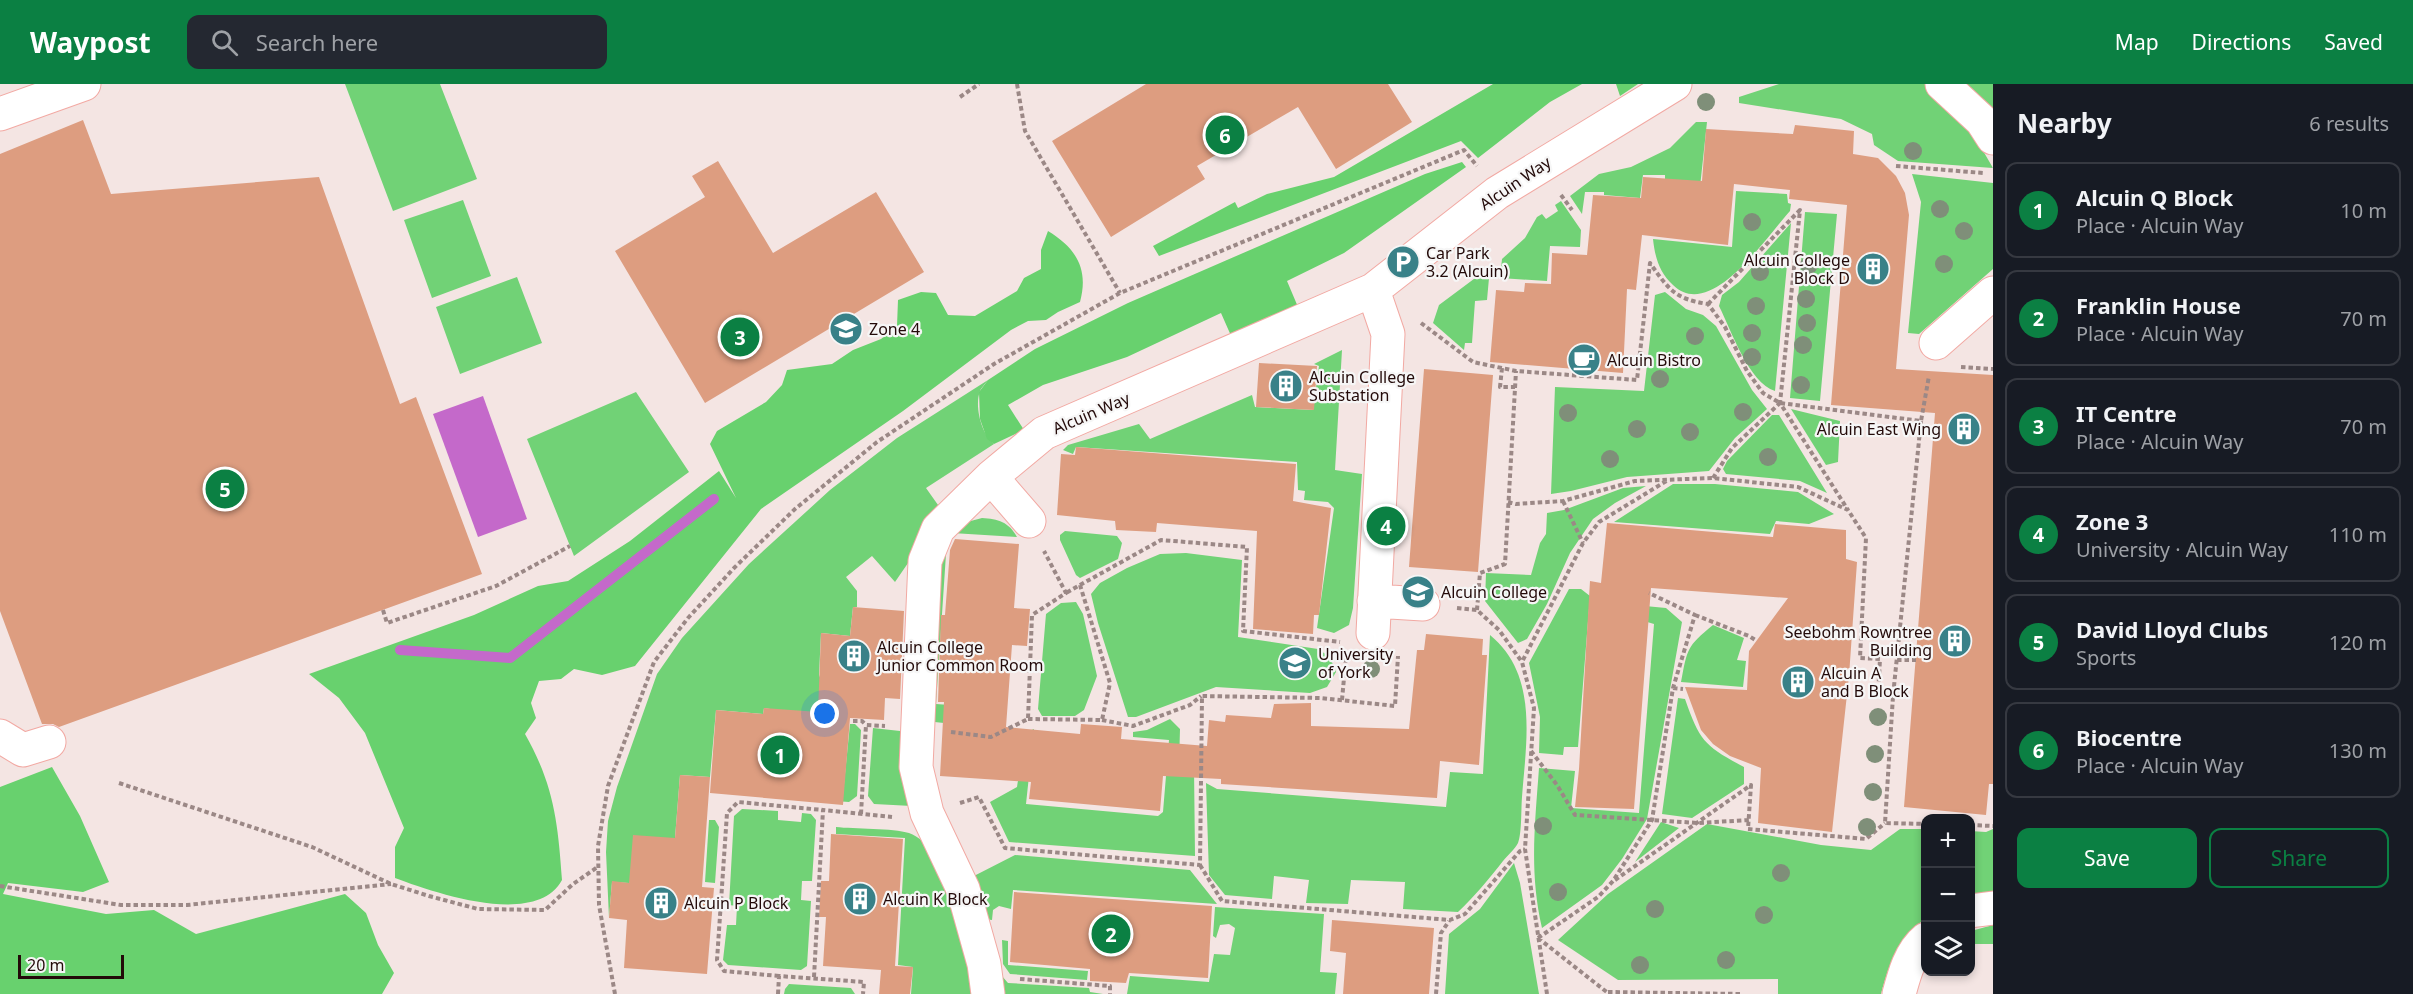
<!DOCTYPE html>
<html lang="en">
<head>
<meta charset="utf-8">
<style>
	body { margin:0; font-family:"Noto Sans",sans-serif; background:#242831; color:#f1f3f6 }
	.controls { position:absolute; right:18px; bottom:18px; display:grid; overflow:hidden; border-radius:12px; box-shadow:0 3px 9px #0003 }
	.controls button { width:54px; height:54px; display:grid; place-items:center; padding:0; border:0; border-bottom:2px solid #363941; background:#171b24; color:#f1f3f6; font:30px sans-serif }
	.scale { position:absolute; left:18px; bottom:15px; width:106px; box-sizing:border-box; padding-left:6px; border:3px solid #230a09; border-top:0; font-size:16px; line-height:21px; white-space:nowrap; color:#230a09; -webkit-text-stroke:4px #f6f6f6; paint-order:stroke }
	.you { position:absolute; left:825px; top:630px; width:21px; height:21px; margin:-15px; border:4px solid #fff; border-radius:50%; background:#1a73e8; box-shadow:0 0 0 9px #1a73e833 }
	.badge { display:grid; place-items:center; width:39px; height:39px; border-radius:50%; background:#0b8043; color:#fff; font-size:20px; font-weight:700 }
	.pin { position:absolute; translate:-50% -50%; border:3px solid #fff; box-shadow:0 2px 6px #0006 }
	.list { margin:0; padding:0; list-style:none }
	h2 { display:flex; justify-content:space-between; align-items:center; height:78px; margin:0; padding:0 24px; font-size:26px }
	h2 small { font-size:20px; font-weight:400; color:#9ea1a6 }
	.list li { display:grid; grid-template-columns:39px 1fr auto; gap:18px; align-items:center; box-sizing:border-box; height:96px; margin:0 12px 12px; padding:0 12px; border:2px solid #363941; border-radius:12px }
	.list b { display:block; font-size:22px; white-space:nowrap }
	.list p { margin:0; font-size:20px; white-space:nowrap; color:#9ea1a6 }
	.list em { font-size:20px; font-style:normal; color:#9ea1a6 }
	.actions { display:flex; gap:12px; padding:18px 24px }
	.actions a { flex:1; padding:14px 0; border:2px solid #0b8043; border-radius:12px; text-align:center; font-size:21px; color:#0b8043 }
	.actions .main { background:#0b8043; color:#fff }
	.icon { flex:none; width:33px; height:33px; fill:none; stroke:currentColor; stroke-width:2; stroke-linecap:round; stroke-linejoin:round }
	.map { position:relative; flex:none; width:1993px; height:910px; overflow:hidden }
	header { display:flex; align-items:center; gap:36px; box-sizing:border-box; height:84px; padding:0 30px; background:#0b8043; color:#fff }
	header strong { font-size:28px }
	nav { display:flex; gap:33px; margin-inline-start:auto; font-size:21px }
	.search { width:420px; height:54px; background:#242831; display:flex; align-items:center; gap:15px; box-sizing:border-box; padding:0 21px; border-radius:12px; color:#9ea1a6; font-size:22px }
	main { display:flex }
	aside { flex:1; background:#171b24 }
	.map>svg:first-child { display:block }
	.green { fill:#71d276 }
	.forest { fill:#68d16e }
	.water { fill:#c469ca }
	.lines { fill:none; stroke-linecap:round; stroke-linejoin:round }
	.stream { stroke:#c469ca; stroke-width:10 }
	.building { fill:#dd9d80 }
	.minor-casing { stroke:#f2a9a3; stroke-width:35 }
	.path { stroke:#9b8886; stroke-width:4; stroke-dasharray:4.5 3; stroke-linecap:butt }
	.minor { stroke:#fff; stroke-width:33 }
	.tree { fill:#7f8f79 }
	.labels { text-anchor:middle; stroke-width:4.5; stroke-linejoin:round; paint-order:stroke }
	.street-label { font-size:16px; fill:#230a09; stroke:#f6f6f6 }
	.poi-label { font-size:16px; fill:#230a09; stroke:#f6f6f6; text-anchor:start }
</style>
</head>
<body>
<header>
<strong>Waypost</strong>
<div class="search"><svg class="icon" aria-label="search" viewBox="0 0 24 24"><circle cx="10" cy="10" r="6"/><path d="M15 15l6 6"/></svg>Search here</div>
<nav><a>Map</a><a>Directions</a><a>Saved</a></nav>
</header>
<main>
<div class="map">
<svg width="1993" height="910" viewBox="0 0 1993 910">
	<rect width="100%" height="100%" fill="#f4e5e3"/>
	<path class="green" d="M345,0H440L477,95L393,127Z
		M1779,0H1927L1975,53L1993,84L1898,77L1874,61L1872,50L1841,35L1739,19V13Z
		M1965,0H1993V37Z
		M1696,38H1707L1700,103L1665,101V91H1643L1640,114L1604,111V108H1585L1582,130L1570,112L1599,90L1631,83L1670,64Z
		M1912,90L1993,99V185L1919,250L1908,249L1921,118Z
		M1736,107L1787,110L1788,119L1791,120L1790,127C1766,153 1711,238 1673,201C1659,188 1655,173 1653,155L1732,163Z
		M463,116L491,192L432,214L404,136Z
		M1561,117L1581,146L1580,163L1550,162L1547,197L1500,194L1502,175L1525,154L1537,133L1542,130L1546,135L1558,127L1555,121Z
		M1805,128L1837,130L1820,317L1790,314Z
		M1791,139L1775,307C1749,299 1731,246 1719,222L1722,211L1739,198Z
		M1490,183L1487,216L1475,217L1472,259H1465L1464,266L1433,239L1439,221Z
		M517,193L542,259L460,290L436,223Z
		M1665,208L1686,225L1703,231L1716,242L1752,306L1767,325L1735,354L1709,387L1627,393L1571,407L1551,410L1555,303L1644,307L1655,211Z
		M1342,266L1335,386L1362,390L1353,524L1349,541L1334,549L1317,544L1334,424L1328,418L1304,416L1305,407L1298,406L1297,378L1076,363L1073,370L1063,366L1068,361L1139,340L1150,355L1252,311L1255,323L1313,326L1319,282L1314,280Z
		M988,296C986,299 981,304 980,307C974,323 982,351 994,360L926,404L943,428L895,498L872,472L846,493L857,507V523H853L850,552L821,549L819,591L836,636L764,624L763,630L716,626L710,693L680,691L675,754L629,799L612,798L609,834L606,768L608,737L617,703L657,590L682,554L749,480L830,406L897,354Z
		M636,308L689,388L574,472L527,355Z
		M1791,325L1840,337L1838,378L1826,381Z
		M1772,331H1779L1827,409L1800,397L1726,390L1723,385L1727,377Z
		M1673,400H1715L1798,408L1834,430L1809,440L1776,437L1770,450L1614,438Z
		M1646,402L1615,419L1593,435L1570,469L1547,520L1527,555L1518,559L1485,517L1486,489L1531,491L1540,459L1546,450L1547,429L1564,426L1623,404Z
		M982,434C998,435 1009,438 1017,453L952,449L967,438Z
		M1065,447L1117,452L1122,459L1118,475L1080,494L1076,491L1060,456V451Z
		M947,455L936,620L964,622L963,641L925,637L936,483Z
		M1186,469L1242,476L1238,553L1318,565L1330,573L1336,588L1327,603L1310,609L1216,603L1136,633H1128L1098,539L1091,510L1100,499L1127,484L1160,470Z
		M1569,505H1581L1590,512L1578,663H1564L1563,671L1539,669L1540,633L1529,579Z
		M1076,518L1083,530L1097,592L1084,626L1075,632H1042L1038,625L1046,530L1061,519Z
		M1645,522L1666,524L1682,538L1647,735L1622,775L1602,801L1542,844C1529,788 1535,740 1539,684L1575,687L1571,724L1639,729L1654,540L1644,537Z
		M1713,541L1744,554L1737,576L1746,577L1743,603L1681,598C1687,565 1687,562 1713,541Z
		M1490,551C1539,591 1526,658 1522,713C1521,725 1522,749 1518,759C1515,765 1508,771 1503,777C1489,795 1475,812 1458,828L1403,825L1405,798L1351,796L1348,820L1306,819L1309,796L1274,792L1272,815L1225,811L1209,791L1206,699L1217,705L1446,723L1450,688L1483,690Z
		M1678,614L1685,615C1700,658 1705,662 1744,683V700L1692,734L1662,730Z
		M1170,635L1180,645L1179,680L1194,683L1195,772L1009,758L990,718L1017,703L1025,649L1034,645L1026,720L1158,732L1163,728L1169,656L1133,653V648L1147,646Z
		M850,640H855L861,646L857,712L849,718L805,715L843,710Z
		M873,644L900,647L912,722L874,720L868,712Z
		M742,725L778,727V736L801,738L802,729L811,730L816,736L812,797H802L801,816L811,817L807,882L801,886L728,881L723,876L727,841H736L737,822L729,821L734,732Z
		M709,736H715L719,743L715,799L705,798Z
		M1661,738L1679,744L1635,778Z
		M1707,740L1821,761L1871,766L1900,745H1925V835C1897,855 1890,878 1881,910H1778V895L1618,896L1558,856L1608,810Z
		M836,743C854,745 893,744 909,749C948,761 968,873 977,910H911L913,883L898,881L905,754L836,750Z
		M1993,745V810L1971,812L1970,747L1986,748Z
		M1015,771L1190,786L1217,820L1013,806L1011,825L999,822L993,826L992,836L984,835L970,794Z
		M1514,779L1520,799L1539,910H1445L1449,850L1480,825Z
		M1215,823L1324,830L1320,888L1337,889L1335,910H1127L1130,892L1209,898L1214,870L1230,871L1235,844L1229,840L1220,841L1216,854L1213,852Z
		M1993,841V860H1971V847Z
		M1002,856L1008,857V881L1088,887L1087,896L1010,890L1003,880Z
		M995,884L1008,899L1089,904L1090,908L1103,910H999Z
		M789,900L851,904L855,910H784L785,905Z"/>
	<path class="forest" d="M1493,0H1582L1550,18L1478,74L1461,57L1159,172L1153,162L1235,118L1238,124L1267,110L1334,93Z
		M1616,0H1638L1620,12Z
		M1462,78L1466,83L1344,169L1287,197L1298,223L1232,254L1221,229L1127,273L1043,301L1008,321L1024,346L994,360L987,355L980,335L979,308L988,296L1035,265L1128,219L1425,90Z
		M1048,147C1076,164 1089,185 1080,218L1058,228L1046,236L1028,237L1011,246L903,327L761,425L635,582L602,591L574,585L561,595L539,597L531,619L536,634L525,650C554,701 558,739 562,796C536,844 435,809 395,794V763L404,744L365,649L339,614L309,590L474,531L538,502L568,497L630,457L719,387L736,414L710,360L717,347L766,318L782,301L787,286L832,280L853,266L881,255L897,242L898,216L921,208L936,209L948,231L975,232L1017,207L1024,194L1041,185V166Z
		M52,683L80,732L109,798L83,808L8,799L3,810L106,830L154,826L196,850L345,810L366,829L378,861L394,889L382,910H0V703Z"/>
	<path class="water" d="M483,312L527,435L478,453L433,330Z"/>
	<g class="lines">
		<path class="stream" d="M400,566L510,574L714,415"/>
	</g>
	<path class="building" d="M1146,0H1388L1412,38L1336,85L1298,23L1197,82L1205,95L1111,153L1052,57Z
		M83,36L111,110L319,93L400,320L416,313L482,490L59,643L53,640H42L0,527V70Z
		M1795,41L1854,47L1853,70L1878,74L1896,92L1905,109L1909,131L1896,285L1993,291V700H1989L1986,731L1904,723L1935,329L1831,321L1847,121L1789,115L1790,106L1734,100L1728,161L1642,151L1636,206L1627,205L1623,289L1490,278L1496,206L1524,208L1525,199L1551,200L1552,169L1587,171L1593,111L1641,114L1643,93L1702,97L1706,45L1793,50Z
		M718,77L773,169L876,108L924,188L705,319L615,167L705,113L692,92Z
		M1259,279L1317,282L1314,326L1256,323Z
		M1424,285L1493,291L1478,488L1409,483Z
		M1076,363L1296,380L1293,417L1331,424L1319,531H1314L1313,550L1253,545L1257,447L1157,439L1156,448L1116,446L1115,437L1057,431L1061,370L1075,371Z
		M1607,439L1773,453L1775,440L1846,446V475L1857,478L1849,592L1832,748L1758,739L1761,684L1730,672L1713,660L1701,646L1685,603L1747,606L1749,567L1788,514L1651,504L1634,725L1575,723L1579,685L1590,497L1601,499Z
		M955,455L1019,460L1014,524L1030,525L1027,562L1012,561L1006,643L1080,650L1081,640L1122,643L1121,655L1207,662L1209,636L1225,638L1226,631L1271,634L1274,620L1311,619V642L1409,645L1417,566H1424L1426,550L1483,555L1482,571H1487L1479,681L1440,677L1437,714L1221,700V695L1163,692L1160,727L1029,715L1031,698L940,692L944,618H938L941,531H945L950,466Z
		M853,523L904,527L900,615L885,614L884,636L850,634L843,721L710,709L716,626L763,630L764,624L818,628L821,549L850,552Z
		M680,691L710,693L702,803L714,804L707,890L624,884L627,836L609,834L612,797L629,799L633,751L675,754Z
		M831,750L903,755L895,882L913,883L910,910H879L881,886L823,882L826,833H819L821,797H829Z
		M1014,808L1212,822L1208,894L1129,889L1126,899L1090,897V885L1010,878Z
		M1332,836L1434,844L1429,910H1343L1346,869L1330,867Z"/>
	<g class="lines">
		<defs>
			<path id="minor" d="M1942,0L1982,37L1993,54
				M0,30L84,0
				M1936,259L1993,209
				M991,393L1029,437
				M1374,517L1423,520
				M1373,549L1388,250L1373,206
				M0,652L23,666L49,658
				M1970,827L1993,824
				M988,910L984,880L963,805L927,729L916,683L925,477L938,445L991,393L1044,349L1373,206L1497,109L1675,0
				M1899,910C1904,891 1910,868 1926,855"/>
		</defs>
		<use href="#minor" class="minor-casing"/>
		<path class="path" d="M1017,0L1025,47L1120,209
			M960,13L979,0
			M1896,82L1983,89
			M1561,111L1572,126
			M1708,220L1800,126L1780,319L1848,426
			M1421,239L1473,278L1516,287L1637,296L1650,179C1669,206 1675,215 1708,220L1725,243L1747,287L1763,309L1780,319L1921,337L1929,292
			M1961,283L1993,285
			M1502,284L1500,303H1515
			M1921,337L1893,612L1885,739L1926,740
			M1713,394L1732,364L1780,319
			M1563,417L1583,459
			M1508,418L1516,420L1563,417L1635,397L1713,394L1798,403L1848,426L1866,454L1860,574L1880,575L1878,611L1893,612
			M1080,501L1161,456L1247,463L1243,547L1340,558
			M1457,524L1477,526L1499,546L1522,578
			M383,526L387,539L496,502L570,462
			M1477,526L1480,489L1505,480L1516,287
			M1695,531L1749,552L1757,557
			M1897,576H1916
			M1673,604L1683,605
			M1342,616L1346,572
			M1028,635L1102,636L1110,599L1080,501L1066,509
			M1102,636L1133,642L1190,621L1201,612
			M853,637H862L866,641
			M951,648L991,653L1028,635L1032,531L1066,509L1044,467
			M1531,667L1557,701L1575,731L1698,739L1749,736
			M119,699L312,763L391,800L429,812L478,825L545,826L573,800L599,782
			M960,719L979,713L1005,764L1200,781L1202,612L1321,614L1395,622L1398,572
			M861,730L866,641L885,642
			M1970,741L1993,742
			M1200,781L1222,817L1450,836L1465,830L1520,767L1525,765
			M1615,796L1751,701L1748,745L1866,755L1885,739
			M0,802L121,821H187L391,800
			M1538,854L1598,813L1613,797L1652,736L1673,604L1695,531L1649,509
			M1538,854L1608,909
			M779,892L724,887L717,876L727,729L738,718L823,726
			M814,893L823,726L892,733
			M1020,895L1110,902V910
			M1608,908L1741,910
			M615,910L599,821L598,762L608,702L654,578L688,534L734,484L795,425L877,358L994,280L1120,209L1464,66L1477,82
			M778,910L779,892L864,898L863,910
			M1436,910L1441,849L1449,837
			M1547,910L1525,765L1534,624L1522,578L1583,459L1599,438L1668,396"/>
		<use href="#minor" class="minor"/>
	</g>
	<g class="tree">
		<circle cx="1706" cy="18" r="9"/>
		<circle cx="1913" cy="67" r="9"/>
		<circle cx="1940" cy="125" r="9"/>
		<circle cx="1752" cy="138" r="9"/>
		<circle cx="1964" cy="147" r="9"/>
		<circle cx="1944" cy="180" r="9"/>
		<circle cx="1809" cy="181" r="9"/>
		<circle cx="1760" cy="188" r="9"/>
		<circle cx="1806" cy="215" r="9"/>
		<circle cx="1756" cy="222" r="9"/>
		<circle cx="1807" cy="239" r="9"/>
		<circle cx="1752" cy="249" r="9"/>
		<circle cx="1695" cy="252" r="9"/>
		<circle cx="1803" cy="261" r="9"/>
		<circle cx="1752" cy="273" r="9"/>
		<circle cx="1660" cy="295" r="9"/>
		<circle cx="1801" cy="301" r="9"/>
		<circle cx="1743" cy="328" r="9"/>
		<circle cx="1568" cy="329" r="9"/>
		<circle cx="1637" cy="345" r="9"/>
		<circle cx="1690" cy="348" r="9"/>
		<circle cx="1768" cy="373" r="9"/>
		<circle cx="1610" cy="375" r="9"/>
		<circle cx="1371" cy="585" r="9"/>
		<circle cx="1878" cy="633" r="9"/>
		<circle cx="1875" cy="670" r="9"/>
		<circle cx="1873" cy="708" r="9"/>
		<circle cx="1543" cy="742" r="9"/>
		<circle cx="1867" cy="743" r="9"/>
		<circle cx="1781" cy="789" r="9"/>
		<circle cx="1558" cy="808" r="9"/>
		<circle cx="1655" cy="825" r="9"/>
		<circle cx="1764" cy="831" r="9"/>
		<circle cx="1726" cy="876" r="9"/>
		<circle cx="1640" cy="881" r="9"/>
	</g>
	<defs>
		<symbol id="parking-disc" viewBox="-11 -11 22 22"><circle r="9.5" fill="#398188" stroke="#f6f6f6"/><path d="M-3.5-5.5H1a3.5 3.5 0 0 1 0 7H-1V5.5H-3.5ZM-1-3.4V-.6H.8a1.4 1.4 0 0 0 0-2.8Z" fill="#fff"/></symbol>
		<symbol id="building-disc" viewBox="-11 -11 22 22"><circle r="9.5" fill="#398188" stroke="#f6f6f6"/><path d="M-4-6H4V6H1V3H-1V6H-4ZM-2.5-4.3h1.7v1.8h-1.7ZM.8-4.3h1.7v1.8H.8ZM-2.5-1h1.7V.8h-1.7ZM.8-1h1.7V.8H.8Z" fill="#fff"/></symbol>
		<symbol id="university-disc" viewBox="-11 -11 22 22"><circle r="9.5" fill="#398188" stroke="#f6f6f6"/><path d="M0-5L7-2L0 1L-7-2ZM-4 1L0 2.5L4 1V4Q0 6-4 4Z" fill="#fff"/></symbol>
		<symbol id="cafe-disc" viewBox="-11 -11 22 22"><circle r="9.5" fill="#398188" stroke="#f6f6f6"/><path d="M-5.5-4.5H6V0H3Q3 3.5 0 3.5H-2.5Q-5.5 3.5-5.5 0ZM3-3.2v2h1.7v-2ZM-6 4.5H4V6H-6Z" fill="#fff"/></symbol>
	</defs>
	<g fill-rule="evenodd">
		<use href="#parking-disc" x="1384" y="159" width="38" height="38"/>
		<use href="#building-disc" x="1854" y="166" width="38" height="38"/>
		<use href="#university-disc" x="827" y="226" width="38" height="38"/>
		<use href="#cafe-disc" x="1565" y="257" width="38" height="38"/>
		<use href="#building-disc" x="1267" y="283" width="38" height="38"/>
		<use href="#building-disc" x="1945" y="326" width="38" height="38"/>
		<use href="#university-disc" x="1399" y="489" width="38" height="38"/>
		<use href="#building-disc" x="1936" y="538" width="38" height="38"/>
		<use href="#building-disc" x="835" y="553" width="38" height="38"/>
		<use href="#university-disc" x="1276" y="560" width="38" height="38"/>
		<use href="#building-disc" x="1779" y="579" width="38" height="38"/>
		<use href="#building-disc" x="841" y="796" width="38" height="38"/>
		<use href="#building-disc" x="642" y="800" width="38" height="38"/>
	</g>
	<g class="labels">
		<g class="street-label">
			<text transform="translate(1515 99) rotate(-34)" y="6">Alcuin Way</text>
			<text transform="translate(1091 329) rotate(-23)" y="6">Alcuin Way</text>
		</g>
		<g class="poi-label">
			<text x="1426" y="175">Car Park<tspan x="1426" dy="18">3.2 (Alcuin)</tspan></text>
			<text x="1850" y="182" text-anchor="end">Alcuin College<tspan x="1850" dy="18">Block D</tspan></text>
			<text x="869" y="251">Zone 4</text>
			<text x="1607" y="282">Alcuin Bistro</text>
			<text x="1309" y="299">Alcuin College<tspan x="1309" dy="18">Substation</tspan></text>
			<text x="1941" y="351" text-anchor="end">Alcuin East Wing</text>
			<text x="1441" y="514">Alcuin College</text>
			<text x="1932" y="554" text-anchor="end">Seebohm Rowntree<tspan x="1932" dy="18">Building</tspan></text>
			<text x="877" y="569">Alcuin College<tspan x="877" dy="18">Junior Common Room</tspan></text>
			<text x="1318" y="576">University<tspan x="1318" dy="18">of York</tspan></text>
			<text x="1821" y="595">Alcuin A<tspan x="1821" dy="18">and B Block</tspan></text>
			<text x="883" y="821">Alcuin K Block</text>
			<text x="684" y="825">Alcuin P Block</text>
		</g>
	</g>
</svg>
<div class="controls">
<button>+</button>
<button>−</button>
<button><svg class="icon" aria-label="layers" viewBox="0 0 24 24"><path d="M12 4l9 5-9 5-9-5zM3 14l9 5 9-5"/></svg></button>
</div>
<div class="scale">20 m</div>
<div class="you"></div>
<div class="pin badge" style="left:780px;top:671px">1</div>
<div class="pin badge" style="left:1111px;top:850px">2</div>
<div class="pin badge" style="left:740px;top:253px">3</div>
<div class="pin badge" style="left:1386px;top:442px">4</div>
<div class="pin badge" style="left:225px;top:405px">5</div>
<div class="pin badge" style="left:1225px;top:51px">6</div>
</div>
<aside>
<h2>Nearby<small>6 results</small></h2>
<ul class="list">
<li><span class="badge">1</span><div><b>Alcuin Q Block</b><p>Place · Alcuin Way</p></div><em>10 m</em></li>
<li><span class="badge">2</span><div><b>Franklin House</b><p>Place · Alcuin Way</p></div><em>70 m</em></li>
<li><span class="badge">3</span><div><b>IT Centre</b><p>Place · Alcuin Way</p></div><em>70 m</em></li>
<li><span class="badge">4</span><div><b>Zone 3</b><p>University · Alcuin Way</p></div><em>110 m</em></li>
<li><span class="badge">5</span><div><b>David Lloyd Clubs</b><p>Sports</p></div><em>120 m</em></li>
<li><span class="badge">6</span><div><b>Biocentre</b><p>Place · Alcuin Way</p></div><em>130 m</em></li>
</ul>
<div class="actions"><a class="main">Save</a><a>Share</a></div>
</aside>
</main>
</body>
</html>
